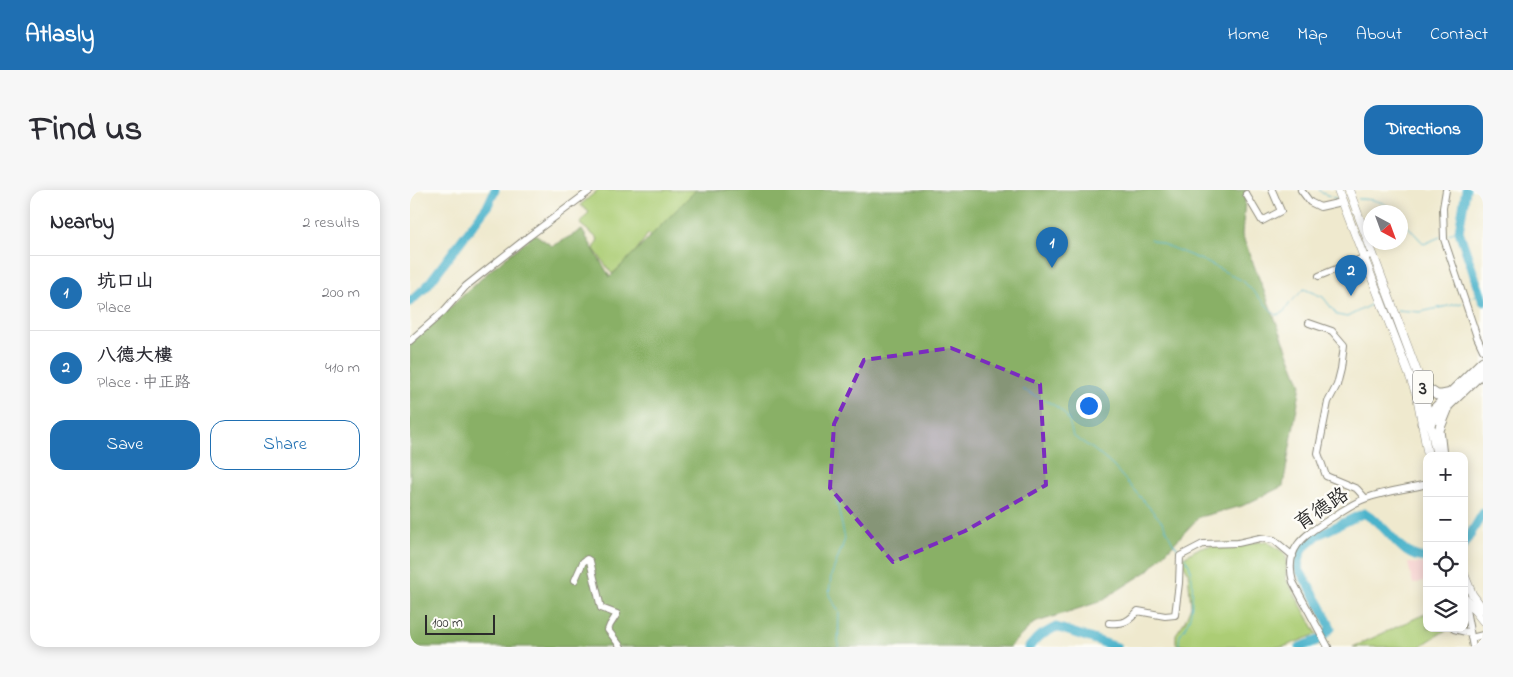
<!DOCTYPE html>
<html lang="en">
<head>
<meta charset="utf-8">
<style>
	body { margin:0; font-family:"Indie Flower","LXGW WenKai TC",sans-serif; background:#f7f7f7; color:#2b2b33 }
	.controls { position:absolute; right:15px; bottom:15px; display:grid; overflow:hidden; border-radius:10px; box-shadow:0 2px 12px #0003 }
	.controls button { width:45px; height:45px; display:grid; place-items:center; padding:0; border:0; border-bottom:1px solid #e1e1e2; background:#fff; color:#2b2b33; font:25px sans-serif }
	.compass { position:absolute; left:953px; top:15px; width:45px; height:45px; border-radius:50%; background:#fff; box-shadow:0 2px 12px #0003; rotate:139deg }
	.scale { position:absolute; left:15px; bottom:12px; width:70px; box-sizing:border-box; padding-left:5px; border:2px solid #2b2b2b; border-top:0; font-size:14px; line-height:18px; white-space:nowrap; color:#2b2b2b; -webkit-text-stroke:4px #fdfcf7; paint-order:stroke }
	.you { position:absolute; left:678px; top:215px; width:18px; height:18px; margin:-12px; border:4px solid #fff; border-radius:50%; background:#1a73e8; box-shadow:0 0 0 8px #1a73e833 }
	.badge { display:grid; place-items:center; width:32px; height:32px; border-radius:50%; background:#1f6fb2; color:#fff; font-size:16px; font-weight:700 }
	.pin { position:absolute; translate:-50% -41px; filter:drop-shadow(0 1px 2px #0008) }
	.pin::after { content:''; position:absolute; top:26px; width:18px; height:15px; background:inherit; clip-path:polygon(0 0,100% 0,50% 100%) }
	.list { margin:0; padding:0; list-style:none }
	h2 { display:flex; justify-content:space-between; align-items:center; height:65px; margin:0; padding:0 20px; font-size:21px }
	h2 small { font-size:16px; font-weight:400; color:#7c7c81 }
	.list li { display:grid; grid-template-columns:32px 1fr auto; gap:15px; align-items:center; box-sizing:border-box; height:75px; padding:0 20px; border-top:1px solid #e1e1e2 }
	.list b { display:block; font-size:19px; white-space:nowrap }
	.list p { margin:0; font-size:16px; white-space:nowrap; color:#7c7c81 }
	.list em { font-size:16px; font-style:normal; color:#7c7c81 }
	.actions { display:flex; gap:10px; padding:15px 20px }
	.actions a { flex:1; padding:11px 0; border:1px solid #1f6fb2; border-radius:15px; text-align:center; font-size:18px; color:#1f6fb2 }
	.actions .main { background:#1f6fb2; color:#fff }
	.icon { flex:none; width:28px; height:28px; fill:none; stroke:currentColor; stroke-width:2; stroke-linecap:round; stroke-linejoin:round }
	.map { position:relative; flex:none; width:1073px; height:457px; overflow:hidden; border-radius:15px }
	header { display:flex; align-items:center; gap:30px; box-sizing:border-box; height:70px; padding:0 25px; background:#1f6fb2; color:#fff }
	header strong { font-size:24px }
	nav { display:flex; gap:28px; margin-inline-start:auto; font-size:18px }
	.intro { display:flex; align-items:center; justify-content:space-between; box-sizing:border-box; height:120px; padding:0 30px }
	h1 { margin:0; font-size:35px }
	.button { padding:12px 22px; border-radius:15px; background:#1f6fb2; color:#fff; font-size:18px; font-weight:700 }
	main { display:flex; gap:30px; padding:0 30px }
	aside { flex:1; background:#fff; border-radius:15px; box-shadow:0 2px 12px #0003 }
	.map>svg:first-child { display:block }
	.built { fill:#f7d0ce }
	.green { fill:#accd75; stroke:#6c7c50 }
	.forest { fill:#89b066; stroke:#5a6e48 }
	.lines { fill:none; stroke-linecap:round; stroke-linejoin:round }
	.stream { stroke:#4cb3cb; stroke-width:1 }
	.river { stroke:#4cb3cb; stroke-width:9 }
	.minor-casing { stroke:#8d8a7c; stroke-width:8 }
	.major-casing { stroke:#8d8a7c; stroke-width:9 }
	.highway-casing { stroke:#8d8a7c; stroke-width:11 }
	.minor { stroke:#fff; stroke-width:6 }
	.major { stroke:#fff; stroke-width:8 }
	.highway { stroke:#fff; stroke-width:9 }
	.marked { fill:#7b2cbf; fill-opacity:0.2; stroke:#7b2cbf; stroke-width:4; stroke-dasharray:10 6; stroke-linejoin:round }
	.labels { text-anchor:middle; stroke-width:5; stroke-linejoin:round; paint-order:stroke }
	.shield { fill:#fdfcf7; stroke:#6a6a68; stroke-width:1 }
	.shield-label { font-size:19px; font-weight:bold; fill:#2b2b2b }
	.street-label { font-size:20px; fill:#2b2b2b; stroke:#fdfcf7 }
</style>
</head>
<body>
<header>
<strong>Atlasly</strong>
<nav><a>Home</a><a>Map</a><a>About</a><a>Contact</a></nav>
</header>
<div class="intro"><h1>Find us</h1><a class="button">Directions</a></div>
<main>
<aside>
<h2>Nearby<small>2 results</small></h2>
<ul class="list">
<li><span class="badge">1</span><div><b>坑口山</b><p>Place</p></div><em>200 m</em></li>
<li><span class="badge">2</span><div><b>八德大樓</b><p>Place · 中正路</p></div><em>410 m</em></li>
</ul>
<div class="actions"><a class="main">Save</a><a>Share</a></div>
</aside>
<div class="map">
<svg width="1073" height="457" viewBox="0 0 1073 457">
	<rect width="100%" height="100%" fill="#fdfcf7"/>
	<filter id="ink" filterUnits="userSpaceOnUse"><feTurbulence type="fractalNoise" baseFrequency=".02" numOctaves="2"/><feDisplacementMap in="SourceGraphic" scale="10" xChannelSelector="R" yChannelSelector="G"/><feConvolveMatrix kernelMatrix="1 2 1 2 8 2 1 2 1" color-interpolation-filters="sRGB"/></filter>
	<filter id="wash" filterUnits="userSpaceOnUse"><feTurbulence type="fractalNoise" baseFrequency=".0096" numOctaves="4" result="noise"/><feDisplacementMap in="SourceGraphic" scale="20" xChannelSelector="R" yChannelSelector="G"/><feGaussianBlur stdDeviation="1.12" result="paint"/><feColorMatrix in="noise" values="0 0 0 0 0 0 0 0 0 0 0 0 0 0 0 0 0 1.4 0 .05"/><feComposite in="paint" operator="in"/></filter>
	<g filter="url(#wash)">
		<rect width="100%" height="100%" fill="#efe9ce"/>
		<path class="built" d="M998,373L1017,374V390L1003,394Z"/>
		<path class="green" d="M188,0H347L263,53L238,44L221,68L202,84L184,59L188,49L170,34L179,22L170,15Z
			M848,352H857L875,363C878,371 875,380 876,389L907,444L873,457H781L766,454V444L775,431L781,416L778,382L770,369L791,357Z
			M1017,423V438H1039L1009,457H943Z"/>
		<path class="forest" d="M286,0H836L832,45L891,195L873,296L832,316L789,327L738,381L689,412L624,433L599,457H0V154L84,77L125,44L142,56L172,40L200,87Z"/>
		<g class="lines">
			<path class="stream" d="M909,0L912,3L927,9
				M948,9C963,9 975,11 985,22
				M991,29L1014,54L1030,47
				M1038,44L1049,41
				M740,49L794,71L833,91L866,125L873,123L880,113L894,99L913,107L927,125L937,127L964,113L969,115
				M1059,109L1070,103
				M987,120L1010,122L1052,113
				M612,199C626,207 649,214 657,227C660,232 661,240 663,246L683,259L703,276L753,333L763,353L771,362
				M426,307L435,349L421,386L419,405L429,422L428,457
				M769,457C769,439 772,446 778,432C783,422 784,389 780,378C779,374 777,371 775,367"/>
			<path class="river" d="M1056,0L1049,41L1073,111
				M0,112L17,96L78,15L85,0
				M1054,355L1073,323
				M619,457L628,447L646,437L707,457
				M890,457L909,450L921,438L910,415L888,378L891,360L908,345L954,323C958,326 963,329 967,332C983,345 993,368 1017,368"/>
		</g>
	</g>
	<g filter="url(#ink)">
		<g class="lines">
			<defs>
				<path id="minor" d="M891,0L900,12L910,17L932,12
					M1036,0L1033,18L1034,49L1067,147L1073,160
					M836,4L852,31L871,21L862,0
					M909,86L963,64
					M899,133L922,141L934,155L931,179L927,195L918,212L908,263L916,286L947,299L955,308
					M0,151L33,122L56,96L118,47L181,0
					M165,390L173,372L177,369L180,371L191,418L207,424L200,435L198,440L211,457
					M1054,409L1063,457
					M699,433C714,434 718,432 728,421L755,426L765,425L769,393L770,366L793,354L828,353L850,348L864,350L883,366
					M1045,438L1044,439L1060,443
					M1061,448L1073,445
					M918,457L883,392C873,356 897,344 923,327C933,320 945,312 957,308C976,301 997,299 1017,294"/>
				<path id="major" d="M928,0L1000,187L1007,206L1018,266
					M939,0L1012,195L1027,266
					M1054,384L1062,404L1073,419
					M1054,407L1073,431"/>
				<path id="highway" d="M1012,195L1027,205H1032L1042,203
					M1012,233L1018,225L1073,171
					M1012,233H1020L1073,182
					M1032,266L1029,240L1037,220"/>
			</defs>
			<use href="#minor" class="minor-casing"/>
			<use href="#major" class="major-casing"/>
			<use href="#highway" class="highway-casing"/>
			<use href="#minor" class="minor"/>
			<use href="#major" class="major"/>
			<use href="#highway" class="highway"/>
		</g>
	</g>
	<path class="marked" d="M541,158L630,194L636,295L555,341L483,372L420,298L424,234L454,170Z"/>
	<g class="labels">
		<rect class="shield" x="1003" y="180.5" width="20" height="33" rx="4"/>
		<g class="shield-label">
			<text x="1013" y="204">3</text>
		</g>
		<g class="street-label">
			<text transform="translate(911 318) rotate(-34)" y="7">育德路</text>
		</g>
	</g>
</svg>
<div class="controls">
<button>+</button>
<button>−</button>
<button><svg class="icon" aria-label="locate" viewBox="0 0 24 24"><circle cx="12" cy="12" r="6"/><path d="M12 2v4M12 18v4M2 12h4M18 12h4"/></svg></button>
<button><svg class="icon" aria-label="layers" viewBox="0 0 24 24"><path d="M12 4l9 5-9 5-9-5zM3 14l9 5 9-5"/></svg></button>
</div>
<svg class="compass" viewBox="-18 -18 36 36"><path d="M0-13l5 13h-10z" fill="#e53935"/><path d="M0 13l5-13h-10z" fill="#7c7c81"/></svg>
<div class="scale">100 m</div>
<div class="you"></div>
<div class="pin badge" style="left:642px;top:78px">1</div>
<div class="pin badge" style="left:941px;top:106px">2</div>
</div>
</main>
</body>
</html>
